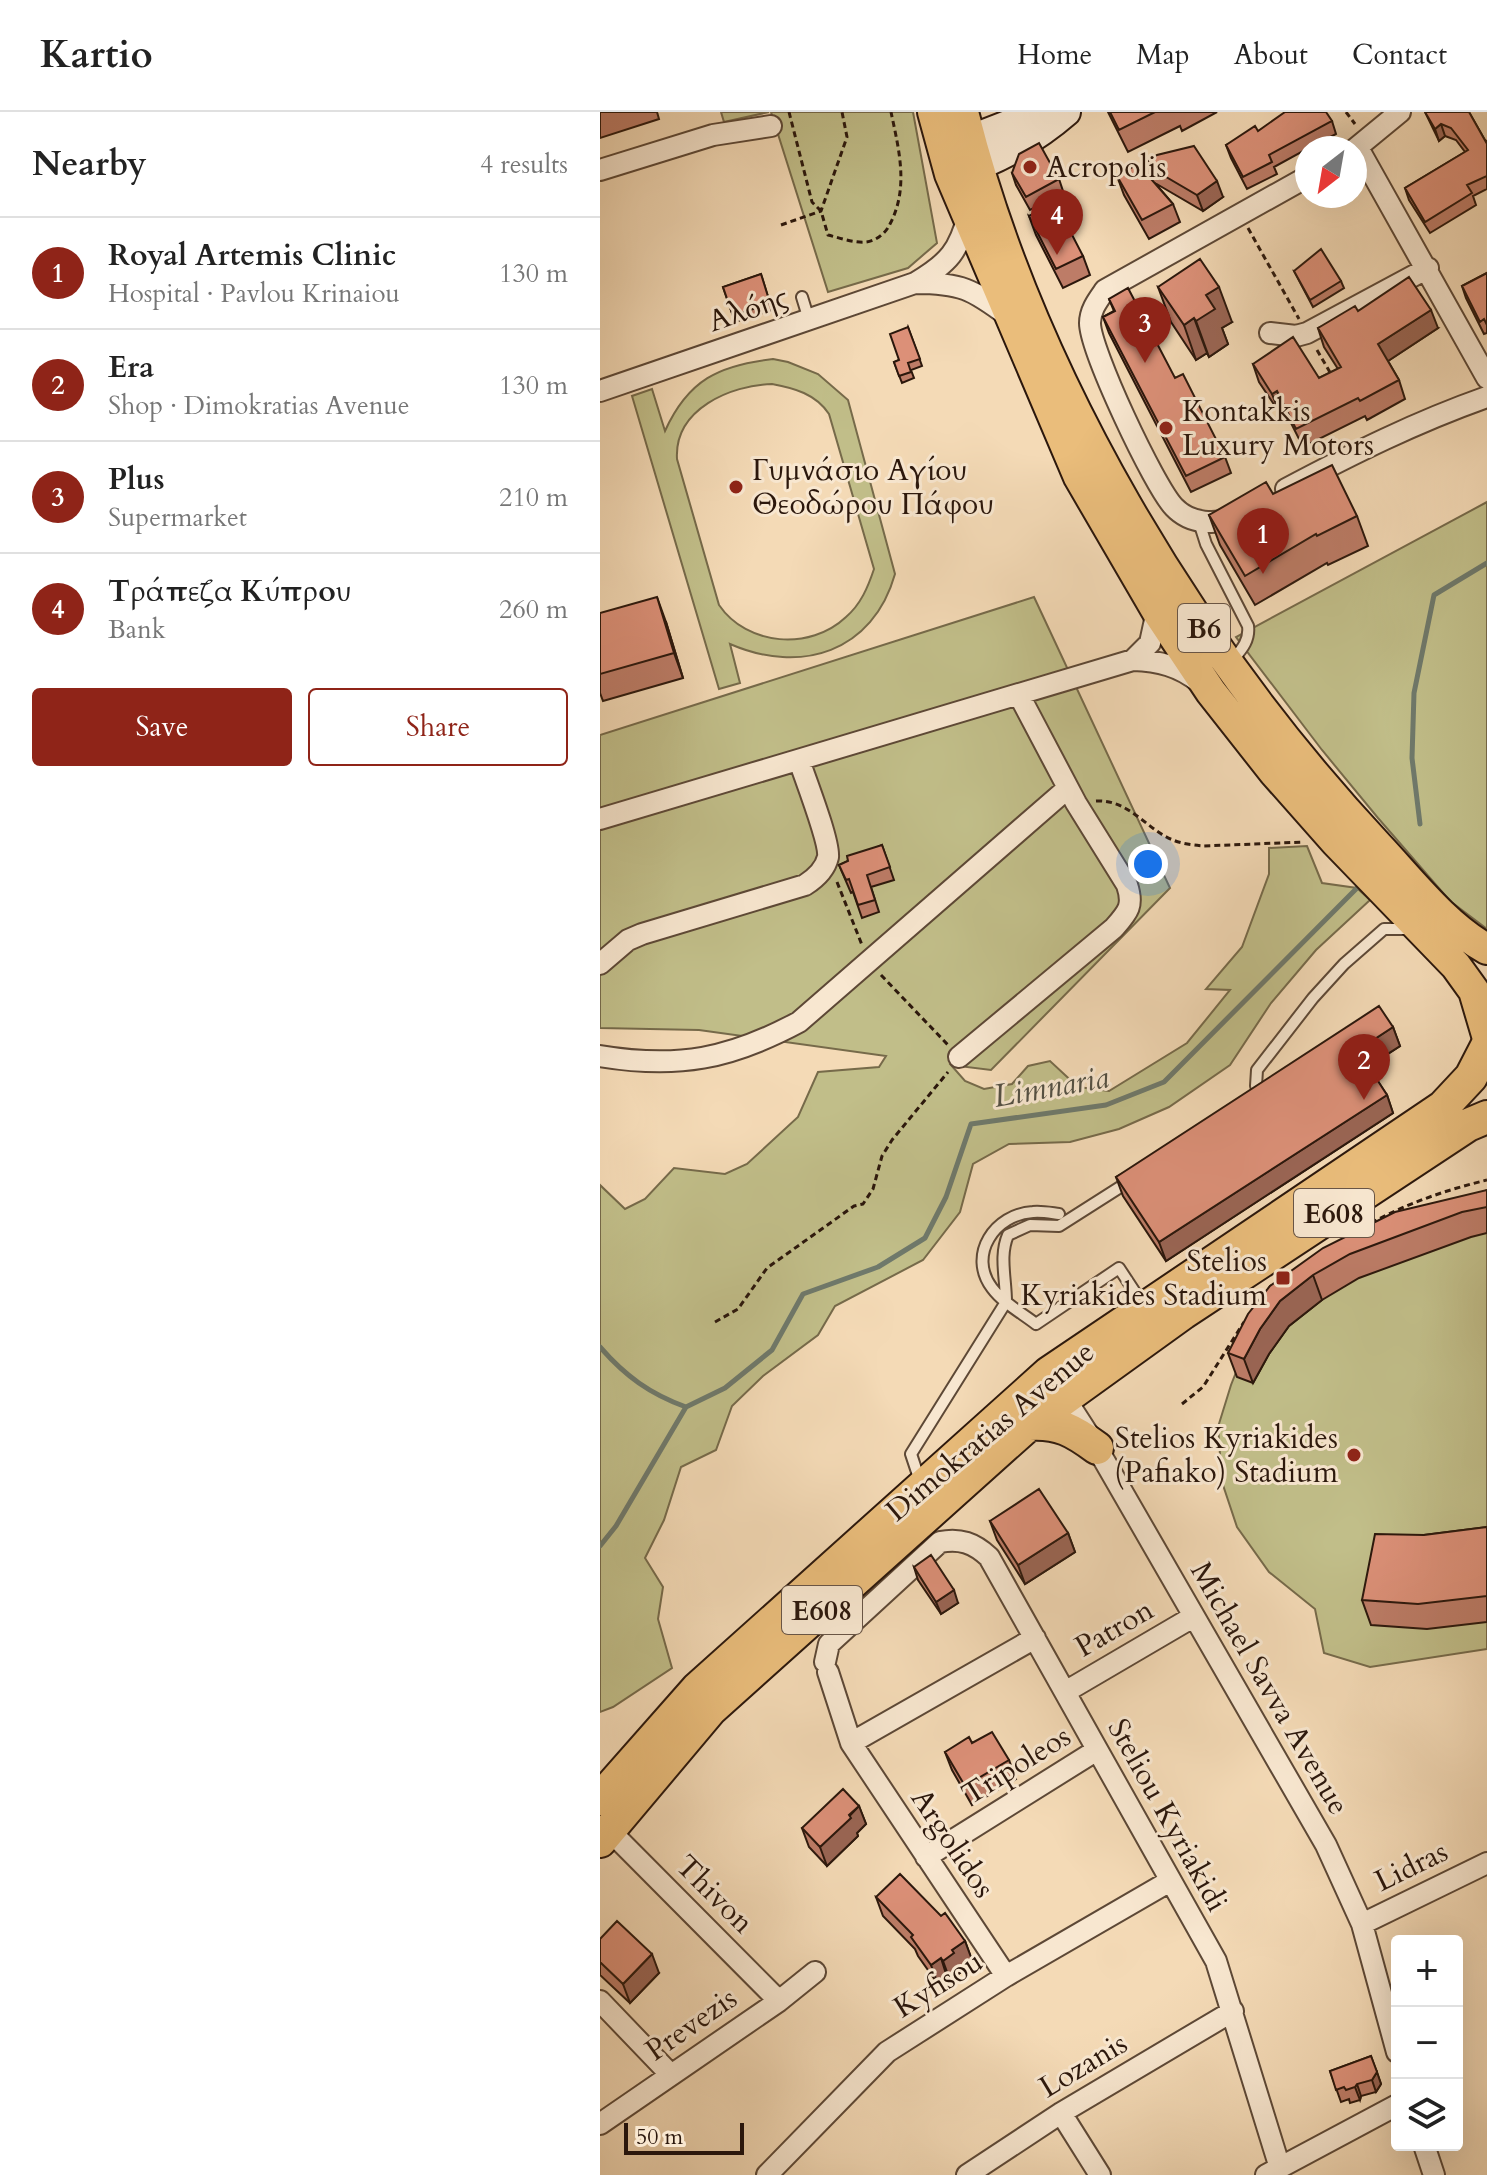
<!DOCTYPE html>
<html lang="en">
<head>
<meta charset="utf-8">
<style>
	body { margin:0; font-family:Cardo,serif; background:#f2f2f2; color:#222 }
	.controls { position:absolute; right:24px; bottom:24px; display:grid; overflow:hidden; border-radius:8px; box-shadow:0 8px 32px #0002 }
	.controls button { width:72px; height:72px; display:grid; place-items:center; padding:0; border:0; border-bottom:2px solid #e0e0e0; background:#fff; color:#222; font:40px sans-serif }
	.compass { position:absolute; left:695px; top:24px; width:72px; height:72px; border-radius:50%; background:#fff; box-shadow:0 8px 32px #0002; rotate:211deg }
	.scale { position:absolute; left:24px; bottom:20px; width:120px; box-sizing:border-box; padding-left:8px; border:4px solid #2b170c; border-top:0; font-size:22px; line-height:28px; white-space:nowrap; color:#2b170c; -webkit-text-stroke:6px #f8e7d0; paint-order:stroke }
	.you { position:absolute; left:548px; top:752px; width:28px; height:28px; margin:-20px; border:6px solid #fff; border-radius:50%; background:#1a73e8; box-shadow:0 0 0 12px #1a73e833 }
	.badge { display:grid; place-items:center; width:52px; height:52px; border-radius:50%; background:#8f2418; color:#fff; font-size:26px; font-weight:700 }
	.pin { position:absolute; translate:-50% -66px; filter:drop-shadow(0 2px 4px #0008) }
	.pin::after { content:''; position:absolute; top:42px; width:28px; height:24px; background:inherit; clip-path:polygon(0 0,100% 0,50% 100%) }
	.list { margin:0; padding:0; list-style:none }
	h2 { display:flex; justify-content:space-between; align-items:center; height:104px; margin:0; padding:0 32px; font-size:34px }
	h2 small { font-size:26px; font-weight:400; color:#767676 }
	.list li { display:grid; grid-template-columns:52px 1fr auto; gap:24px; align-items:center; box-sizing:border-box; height:112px; padding:0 32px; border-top:2px solid #e0e0e0 }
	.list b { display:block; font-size:30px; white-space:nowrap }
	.list p { margin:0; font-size:26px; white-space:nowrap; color:#767676 }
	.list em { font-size:26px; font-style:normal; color:#767676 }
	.actions { display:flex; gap:16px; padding:24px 32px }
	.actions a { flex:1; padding:18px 0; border:2px solid #8f2418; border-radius:8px; text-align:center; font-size:28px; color:#8f2418 }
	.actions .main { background:#8f2418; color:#fff }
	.icon { flex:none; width:44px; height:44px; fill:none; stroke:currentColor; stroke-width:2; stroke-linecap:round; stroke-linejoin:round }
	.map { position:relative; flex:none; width:887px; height:2063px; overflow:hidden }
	header { display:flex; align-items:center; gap:48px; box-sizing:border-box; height:112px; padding:0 40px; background:#fff; border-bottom:2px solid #e0e0e0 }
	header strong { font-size:38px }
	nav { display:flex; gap:44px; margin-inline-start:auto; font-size:28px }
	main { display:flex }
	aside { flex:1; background:#fff }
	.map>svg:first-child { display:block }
	.green { fill:#c1be89; stroke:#766a4a; stroke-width:2; fill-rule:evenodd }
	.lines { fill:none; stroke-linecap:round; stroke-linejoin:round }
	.stream { stroke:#6f796b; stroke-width:5 }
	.service-casing { stroke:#5d4836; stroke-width:14 }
	.minor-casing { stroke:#5d4836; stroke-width:24 }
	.secondary-casing { stroke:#2b170c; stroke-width:32 }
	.primary-casing { stroke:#2b170c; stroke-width:34 }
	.trunk-casing { stroke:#2b170c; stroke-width:36 }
	.path { stroke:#2b170c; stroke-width:3; stroke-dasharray:6 4; stroke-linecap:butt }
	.service { stroke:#f8e7d0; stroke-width:10 }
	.minor { stroke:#f8e7d0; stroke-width:20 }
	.secondary { stroke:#f8e7d0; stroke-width:28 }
	.primary { stroke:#eabd7b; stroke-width:30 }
	.trunk { stroke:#eabd7b; stroke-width:32 }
	.wall { fill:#bd7c67; stroke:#2b170c; stroke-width:2 }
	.shaded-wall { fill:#9a6554; stroke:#2b170c; stroke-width:2 }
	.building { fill:#dc9078; stroke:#2b170c; stroke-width:2 }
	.poi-dot { fill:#8f2418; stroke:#f8e7d0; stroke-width:3 }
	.labels { text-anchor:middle; stroke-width:6; stroke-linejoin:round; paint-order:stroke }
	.shield { fill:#f8e7d0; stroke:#685547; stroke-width:2 }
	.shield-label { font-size:28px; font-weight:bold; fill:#2b170c }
	.poi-label { font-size:30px; fill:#2b170c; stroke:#f8e7d0; text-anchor:start }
	.street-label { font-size:30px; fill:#2b170c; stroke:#f8e7d0 }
	.water-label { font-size:32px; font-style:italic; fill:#535044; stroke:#f8e7d0 }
</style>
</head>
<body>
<header>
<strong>Kartio</strong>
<nav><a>Home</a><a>Map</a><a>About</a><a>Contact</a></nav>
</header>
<main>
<aside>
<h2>Nearby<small>4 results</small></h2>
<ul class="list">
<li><span class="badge">1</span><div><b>Royal Artemis Clinic</b><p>Hospital · Pavlou Krinaiou</p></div><em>130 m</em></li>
<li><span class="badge">2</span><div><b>Era</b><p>Shop · Dimokratias Avenue</p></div><em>130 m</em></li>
<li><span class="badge">3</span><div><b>Plus</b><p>Supermarket</p></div><em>210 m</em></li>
<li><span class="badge">4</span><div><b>Τράπεζα Κύπρου</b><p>Bank</p></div><em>260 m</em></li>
</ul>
<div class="actions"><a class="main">Save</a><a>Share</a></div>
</aside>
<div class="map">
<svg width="887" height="2063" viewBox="0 0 887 2063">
	<rect width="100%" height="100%" fill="#f4dab6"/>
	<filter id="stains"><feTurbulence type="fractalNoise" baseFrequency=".0025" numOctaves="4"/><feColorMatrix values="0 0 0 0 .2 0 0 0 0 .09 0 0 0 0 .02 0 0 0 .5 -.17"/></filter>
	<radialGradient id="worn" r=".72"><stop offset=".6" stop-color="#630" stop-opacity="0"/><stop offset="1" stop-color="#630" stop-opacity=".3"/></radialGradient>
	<path class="green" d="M121,0H169L124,10Z
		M171,0H313L337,131L308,156L228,180Z
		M173,247L188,250L218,262L248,288L295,462C273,540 201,563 130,532L140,571L119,577L32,284L52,277L65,319C88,268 119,253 173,247ZM172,272C194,276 216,282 229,302L274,457C268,475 261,492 246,505C210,539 147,534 119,493L77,347C74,297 131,273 172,272Z
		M887,390V817L850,789L778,706L722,638L636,525Z
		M434,485L570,776L391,958L351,953L365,969L384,977L412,972L428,954L450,949L478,975L509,979L587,931L630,878L606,877L642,835L669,762V736L707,734L722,771L757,776L770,788L716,838L671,891L630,953L569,995L519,1017L470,1030L409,1032L373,1052L360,1100L323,1148L235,1194L218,1223L163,1264L132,1294L116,1338L81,1355L64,1408L45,1446L63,1475L58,1507L72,1556L13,1595L0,1600V1073L25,1097L45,1087L74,1056L125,1062L147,1052L198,1005L218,960L279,955L286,944L99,918L0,916V623Z
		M887,1086V1537L770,1555L724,1541L715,1497L669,1460L637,1415L622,1370L618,1315L631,1273L652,1220Z"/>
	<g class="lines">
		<path class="stream" d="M820,712L812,646L814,581L834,483L887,451
			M0,1235C25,1264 50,1282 86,1295
			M0,1434L16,1414L86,1295L125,1276L172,1238L203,1182L278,1155L325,1126L346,1085L371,1012L506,993L564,970L757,776"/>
		<defs>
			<path id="service" d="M202,185L209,208
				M599,410L606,432L648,514C650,529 641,538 632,549
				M656,974L657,958L713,886L744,852L784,817H811
				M459,1102C451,1101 441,1099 433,1100C395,1102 367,1143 392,1176C403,1191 422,1201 436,1212L519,1156L544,1194
				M320,1369L311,1342L406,1190C406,1166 399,1144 408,1123L430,1113L459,1114L525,1072"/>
			<path id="minor" d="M758,36L887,266
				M755,37L800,0
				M0,58L113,23L171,14
				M315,171C361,171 372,177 408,204
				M670,221L696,224L707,221L828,156
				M0,279L315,171C349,151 359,139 369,101
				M686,377C752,342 816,310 887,285
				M636,404C617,414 590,412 574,395C554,374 490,238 490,211C490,198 498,188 505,178L707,65
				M533,548L550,531L557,499
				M0,707L533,548C559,549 579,554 599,570
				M0,852L28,828L42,822L205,773C216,766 225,758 228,745C230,730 205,666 199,648
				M0,944C78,957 130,947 199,910L468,676
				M359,945L514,816C528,800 534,794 527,773L476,691L419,583
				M459,1277L497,1336L726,1733L762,1812L797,1940
				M225,1550L229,1532L340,1430C360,1426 374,1431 389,1445L616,1849L680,2056
				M228,1560L251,1631
				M465,1580L593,1505
				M9,1718L179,1889
				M326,1745L497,1638
				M762,1812L887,1751
				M406,1864L251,1631L435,1526
				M0,1889L71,1963
				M461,2001L500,2063
				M0,2012L179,1889L215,1860
				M824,2033L834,2063
				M167,2063L287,1940L406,1864L570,1769
				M367,2063L461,2001L633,1899
				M666,2063L797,1993"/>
			<path id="secondary" d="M351,35L441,0
				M359,60C397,49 436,26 466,0"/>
			<path id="primary" d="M333,0L350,62L479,365L557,499L611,580L674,660L736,730L856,854L874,879L887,923
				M363,0C430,266 591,534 778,734C810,768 846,815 887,837"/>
			<path id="trunk" d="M429,1312C459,1310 474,1319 497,1336
				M0,1687L97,1577L449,1261L843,995L871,965L887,934
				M0,1729L111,1597L429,1312L583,1201L868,1013L887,1005"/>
		</defs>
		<use href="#service" class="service-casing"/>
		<use href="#minor" class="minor-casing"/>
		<use href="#secondary" class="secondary-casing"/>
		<use href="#primary" class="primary-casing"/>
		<use href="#trunk" class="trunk-casing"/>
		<path class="path" d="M189,0L212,90L221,99L228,123C240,126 253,131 266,130C276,129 286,121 290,112C309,76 299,38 291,0
			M746,0L755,12
			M181,113L221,99L247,25L242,0
			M648,116L699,207
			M717,238L731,262
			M496,689C529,687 547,718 573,728C582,732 594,733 604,734L704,730
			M237,770L262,833
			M281,863L348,933
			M754,1121C794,1096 841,1079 887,1068
			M115,1210L138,1197L167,1156L254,1094L263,1092L273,1077L282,1044L292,1028L348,960
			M582,1292L603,1275L644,1210"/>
		<use href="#service" class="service"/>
		<use href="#minor" class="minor"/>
		<use href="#secondary" class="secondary"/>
		<use href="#primary" class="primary"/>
		<use href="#trunk" class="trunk"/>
	</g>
	<path class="wall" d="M0,0H57L59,7L0,26Z
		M508,0H617L582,19L580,14L528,40Z
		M825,0H869L886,30L887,29V77L873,84L876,93L830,121L809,88L805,76L865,40L856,28L845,24L839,29Z
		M732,9L736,22L710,36H707V37L674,55L677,62L647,77L631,46L626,33L658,19Z
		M544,52L623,85L603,99L555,71L573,92L580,110L549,127L524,83L517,64L548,63Z
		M412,61L459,67L463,79L430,98L416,73Z
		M429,104L483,144L490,163L463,176L436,123Z
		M694,159L741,169L744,176L713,195Z
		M887,161V221L884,222L866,186L862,174Z
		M161,162L172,198L135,210L123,175Z
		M558,175L632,210L622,216L628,232L609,245L607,241L596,248L571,210Z
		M509,187L575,266L625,345L631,361L591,380L509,221L503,205L514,199Z
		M758,199L838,216L788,249L799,268L805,287L767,308L765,304L703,335L684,297L679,300L659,270L653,252L719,266L738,257L724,235L718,216Z
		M308,215L322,254L311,258L314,266L302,271L294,250L299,248Z
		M673,382L757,404L768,434L728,453L727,451L655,493L620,433L609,403Z
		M0,501L66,510L83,566L3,589L0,581Z
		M282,733L294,768L271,775L279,800L262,806L253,780L251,781L239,753Z
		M793,915L800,934L768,955L787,983L793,1001L566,1149L523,1084L516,1065Z
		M887,1078V1121L871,1125L759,1166L722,1188L689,1214L669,1242L653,1271L637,1265L628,1241L670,1174Z
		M390,1409L468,1421L475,1440L425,1472L397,1428Z
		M887,1415V1510L827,1517L771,1513L762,1488L824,1423Z
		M314,1455L358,1491L341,1502L318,1468Z
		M372,1631L409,1648L416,1667L372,1693L352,1658L345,1640Z
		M259,1694L266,1712L257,1721L258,1724L227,1754L209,1735L202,1716Z
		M276,1785L365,1829L372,1848L360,1856L361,1860L350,1868L347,1865L338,1872L318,1844L315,1837L283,1804Z
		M0,1827L59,1861L30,1891L0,1863Z
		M771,1944L781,1972L776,1980L761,1984L760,1988L750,1991L749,1987L741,1990L730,1959Z"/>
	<path class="shaded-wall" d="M841,12L845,24L839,29L835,17Z
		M617,69L623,85L603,99L597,83Z
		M619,175L632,210L622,216L628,232L609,245L596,209L606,183Z
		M831,198L838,216L785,251L778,232Z
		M594,206L607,241L596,248L584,213Z
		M677,279L684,297L679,300L672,282Z
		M57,485L66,510L83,566L74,541Z
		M793,915L800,934L764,957L758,938Z
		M787,983L793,1001L566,1149L559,1130Z
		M713,1163L722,1188L689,1214L669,1242L653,1271L644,1247L660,1217L680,1189Z
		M468,1421L475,1440L425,1472L418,1453Z
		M354,1478L358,1491L341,1502L336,1490Z
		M259,1694L266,1712L257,1721L258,1724L227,1754L220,1735Z
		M365,1829L372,1848L360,1856L361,1860L350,1868L343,1849L352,1838Z
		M52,1842L59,1861L30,1891L23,1872Z
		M341,1846L347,1865L338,1872L331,1853Z
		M777,1960L781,1972L776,1980L772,1968Z
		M757,1972L761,1984L760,1988L755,1975Z"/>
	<path class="building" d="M510,0H555L519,18Z
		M685,0H726L732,9L669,43L672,50L643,65L626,33L655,14L658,19Z
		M825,0H869L886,30L887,29V64L867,73L872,81L825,110L805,76L868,38L851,16L841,12L835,17Z
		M439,31L459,67L426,85L412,61L419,42Z
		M594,34L617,69L597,83L544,52L557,43Z
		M538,52L573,92L542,108L517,64Z
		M455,90L483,144L456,157L429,104Z
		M721,137L741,169L710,188L694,159Z
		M600,147L619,175L606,183L615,197L596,209L594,206L584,213L558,175Z
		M887,161V213L884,207L880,210L862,174Z
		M161,162L170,191L133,204L123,175Z
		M809,165L831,198L778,232L799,268L760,289L758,286L696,317L677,279L672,282L653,252L693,225L719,266L741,255L718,216L755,194L758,199Z
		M528,176L575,266L583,262L625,345L586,364L503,205L515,199L509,187Z
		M308,215L320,247L308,251L311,260L299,264L294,250L299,248L290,222Z
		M732,353L757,404L717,424L716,422L645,464L609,403L666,370L673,382Z
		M57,485L74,541L0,562V501Z
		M282,733L290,755L267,763L275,788L258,793L249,767L246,768L239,753L248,749L247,744Z
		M779,894L793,915L758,938L787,983L559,1130L516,1065Z
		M887,1078V1095L862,1100L750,1142L713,1163L680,1189L660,1217L644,1247L628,1241L648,1202L670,1174L723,1136L795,1100Z
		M439,1377L468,1421L418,1453L390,1409Z
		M887,1415V1484L818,1492L762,1488L775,1422L824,1423Z
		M331,1443L354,1478L336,1490L314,1455Z
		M392,1620L409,1648L365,1674L345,1640L369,1625L372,1631Z
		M243,1677L259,1694L249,1703L251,1706L220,1735L202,1716Z
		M300,1762L341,1804L345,1801L365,1829L352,1838L354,1841L343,1849L341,1846L331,1853L311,1825L313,1823L276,1785Z
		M17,1809L52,1842L23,1872L0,1850V1827Z
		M771,1944L777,1960L772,1968L757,1972L755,1975L746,1978L744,1975L736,1978L730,1959Z"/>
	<g class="poi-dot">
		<circle cx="430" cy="55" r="8"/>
		<circle cx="566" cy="316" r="8"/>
		<circle cx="136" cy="375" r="8"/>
		<rect x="675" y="1158" width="16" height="16" rx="4"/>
		<circle cx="754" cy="1343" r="8"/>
	</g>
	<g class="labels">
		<g class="shield">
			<rect x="578" y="492" width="52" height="48" rx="6"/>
			<rect x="694" y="1077" width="80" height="48" rx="6"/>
			<rect x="182" y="1474" width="80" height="48" rx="6"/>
		</g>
		<g class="shield-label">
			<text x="604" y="526">B6</text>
			<text x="734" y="1111">E608</text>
			<text x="222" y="1508">E608</text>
		</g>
		<g class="poi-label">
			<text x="446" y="65">Acropolis</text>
			<text x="582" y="309">Kontakkis<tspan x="582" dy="34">Luxury Motors</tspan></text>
			<text x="152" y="368">Γυμνάσιο Αγίου<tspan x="152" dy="34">Θεοδώρου Πάφου</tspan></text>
			<text x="667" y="1159" text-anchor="end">Stelios<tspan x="667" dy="34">Kyriakides Stadium</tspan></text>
			<text x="738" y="1336" text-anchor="end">Stelios Kyriakides<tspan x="738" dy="34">(Pafiako) Stadium</tspan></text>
		</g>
		<g class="street-label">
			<text transform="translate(148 197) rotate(-19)" y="10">Αλόης</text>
			<text transform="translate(390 1319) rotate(-40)" y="10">Dimokratias Avenue</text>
			<text transform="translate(514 1516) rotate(-30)" y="10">Patron</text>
			<text transform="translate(670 1576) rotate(60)" y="10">Michael Savva Avenue</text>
			<text transform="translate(416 1653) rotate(-32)" y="10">Tripoleos</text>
			<text transform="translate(568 1703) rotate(61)" y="10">Steliou Kyriakidi</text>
			<text transform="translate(353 1731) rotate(56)" y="10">Argolidos</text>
			<text transform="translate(811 1754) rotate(-26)" y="10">Lidras</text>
			<text transform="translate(115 1782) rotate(45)" y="10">Thivon</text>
			<text transform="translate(338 1872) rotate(-32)" y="10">Kyfisou</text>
			<text transform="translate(91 1912) rotate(-35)" y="10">Prevezis</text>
			<text transform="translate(483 1953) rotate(-31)" y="10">Lozanis</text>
		</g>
		<g class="water-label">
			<text transform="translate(451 974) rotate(-10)" y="11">Limnaria</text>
		</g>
	</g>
	<rect width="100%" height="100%" filter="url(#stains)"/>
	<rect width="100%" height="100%" fill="url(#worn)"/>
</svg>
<div class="controls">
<button>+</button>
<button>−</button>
<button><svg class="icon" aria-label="layers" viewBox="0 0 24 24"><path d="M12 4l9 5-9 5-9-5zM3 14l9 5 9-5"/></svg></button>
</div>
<svg class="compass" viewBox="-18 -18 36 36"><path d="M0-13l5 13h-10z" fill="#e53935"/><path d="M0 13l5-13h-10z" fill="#767676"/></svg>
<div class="scale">50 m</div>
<div class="you"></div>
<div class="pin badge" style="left:663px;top:462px">1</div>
<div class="pin badge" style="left:764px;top:988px">2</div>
<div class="pin badge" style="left:545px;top:251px">3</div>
<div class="pin badge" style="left:457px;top:143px">4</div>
</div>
</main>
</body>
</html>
